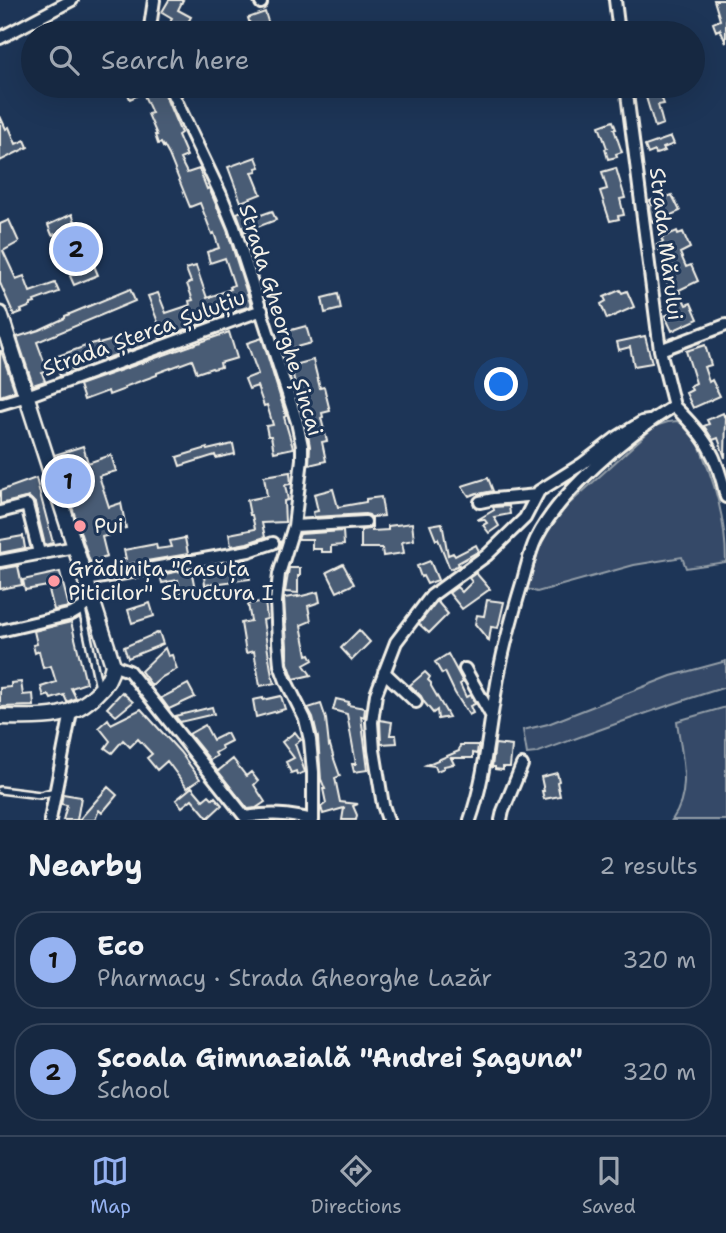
<!DOCTYPE html>
<html lang="en">
<head>
<meta charset="utf-8">
<style>
	body { margin:0; font-family:"Shantell Sans",sans-serif; background:#23344c; color:#f1f3f6 }
	.you { position:absolute; left:502px; top:385px; width:24px; height:24px; margin:-18px; border:5px solid #fff; border-radius:50%; background:#1a73e8; box-shadow:0 0 0 10px #1a73e833 }
	.badge { display:grid; place-items:center; width:46px; height:46px; border-radius:50%; background:#95b2f1; color:#111; font-size:23px; font-weight:700 }
	.pin { position:absolute; translate:-50% -50%; border:4px solid #fff; box-shadow:0 2px 7px #0006 }
	.list { margin:0; padding:0; list-style:none }
	h2 { display:flex; justify-content:space-between; align-items:center; height:91px; margin:0; padding:0 28px; font-size:30px }
	h2 small { font-size:23px; font-weight:400; color:#9ea6b1 }
	.list li { display:grid; grid-template-columns:46px 1fr auto; gap:21px; align-items:center; box-sizing:border-box; height:98px; margin:0 14px 14px; padding:0 14px; border:2px solid #35445a; border-radius:28px }
	.list b { display:block; font-size:26px; white-space:nowrap }
	.list p { margin:0; font-size:23px; white-space:nowrap; color:#9ea6b1 }
	.list em { font-size:23px; font-style:normal; color:#9ea6b1 }
	.icon { flex:none; width:38px; height:38px; fill:none; stroke:currentColor; stroke-width:2; stroke-linecap:round; stroke-linejoin:round }
	.map { position:relative; flex:none; width:726px; height:820px; overflow:hidden }
	.search { position:absolute; background:#162841; box-shadow:0 7px 28px #0002; left:21px; right:21px; top:21px; height:77px; display:flex; align-items:center; gap:18px; box-sizing:border-box; padding:0 24px; border-radius:38px; color:#9ea6b1; font-size:26px }
	.sheet { height:315px; background:#162841 }
	nav { display:flex; justify-content:space-around; align-items:center; box-sizing:border-box; height:98px; border-top:2px solid #35445a; background:#162841; font-size:19px; color:#9ea6b1 }
	nav a { display:grid; justify-items:center; gap:4px }
	nav .on { color:#95b2f1 }
	.map>svg:first-child { display:block }
	.green { fill:#354a67; stroke:#949ea8; stroke-width:2 }
	.building { fill:#485b74; stroke:#f4f1e8; stroke-width:2 }
	.lines { fill:none; stroke-linecap:round; stroke-linejoin:round }
	.service-casing { stroke:#f4f1e8; stroke-width:10 }
	.minor-casing { stroke:#f4f1e8; stroke-width:16 }
	.secondary-casing { stroke:#f4f1e8; stroke-width:19 }
	.service { stroke:#1d3557; stroke-width:5 }
	.minor { stroke:#1d3557; stroke-width:10 }
	.secondary { stroke:#1d3557; stroke-width:14 }
	.poi-dot { fill:#ff9aa2; stroke:#1d3557; stroke-width:2.5 }
	.labels { text-anchor:middle; stroke-width:6; stroke-linejoin:round; paint-order:stroke }
	.street-label { font-size:21px; fill:#f4f1e8; stroke:#1d3557 }
	.poi-label { font-size:21px; fill:#f4f1e8; stroke:#1d3557; text-anchor:start }
</style>
</head>
<body>
<div class="map">
<svg width="726" height="820" viewBox="0 0 726 820">
	<rect width="100%" height="100%" fill="#1d3557"/>
	<filter id="ink" filterUnits="userSpaceOnUse"><feTurbulence type="fractalNoise" baseFrequency=".0143" numOctaves="2"/><feDisplacementMap in="SourceGraphic" scale="14" xChannelSelector="R" yChannelSelector="G"/><feConvolveMatrix kernelMatrix="1 2 1 2 8 2 1 2 1" color-interpolation-filters="sRGB"/></filter>
	<g filter="url(#ink)">
		<path class="green" d="M677,421C684,424 690,428 694,434C698,440 700,448 703,455C717,489 726,525 726,562L686,568L682,557L634,565L537,592L527,589L541,542L550,528L568,505L655,426L668,422Z
			M726,661V687C662,706 599,730 536,753L527,754L523,730L548,724L671,676Z
			M726,707V820H672C693,791 681,754 677,721Z"/>
		<path class="building" d="M169,0H183L178,10L191,17L182,33H166L172,18L162,12Z
			M714,0H726V43L720,29L716,31L713,23L720,20Z
			M265,12L270,28L253,33L248,18Z
			M140,86H161L181,133L178,135L187,156L180,159L187,173L199,169L207,189L209,188L227,230L251,306L235,311L232,300L221,304L224,315L160,339L156,326L159,325L148,296L158,293L166,313L190,305L189,301L193,300L187,284L191,282L186,269L196,266L207,298L231,289L230,287L234,285L225,258L210,263L207,252L219,248L214,233L212,234L200,203L190,207L169,155L164,146L163,147L161,143L158,144L155,135H157L148,114L152,113L143,93L130,99L127,92Z
			M639,86H654L658,97L661,96L664,104L658,105L663,124L655,127L645,94L641,95Z
			M0,116L6,129L9,127L16,144L25,140L28,147L0,161Z
			M613,121L616,129H614L622,152L616,154L617,157L608,159L605,149L607,148L599,126Z
			M671,137L674,144L663,148L665,151L656,154L655,151L648,154L645,146Z
			M256,157L260,167L256,168L257,171L252,172L261,194L241,202L228,167Z
			M616,168L625,198L620,199L624,215L618,216L619,219L610,221L600,191L607,189L602,172Z
			M666,194L667,197L672,195L680,211L653,223L651,218L649,207L652,205L650,201Z
			M246,209L250,219L272,211L276,220L244,232L237,213Z
			M72,214L98,275L74,285L70,276L74,274L56,234L52,235L48,225Z
			M9,220L19,242L3,251L16,279L24,276L30,292L55,283L59,292L34,301L35,303L31,304V306L21,310L22,312L14,315L0,283V224Z
			M677,231L678,234L683,232L690,248L680,253L686,267L691,265L698,281L679,290L686,305L691,303L698,319L672,331L665,316L671,313L669,309L678,305L665,278L671,275L657,245L663,242L661,238Z
			M130,289L135,301L37,342L44,361L97,342L100,350L69,361L73,371L60,376L57,368L42,373L45,381L33,385L17,337L39,330L65,318V316Z
			M620,290L622,293L627,291L634,307L607,319L601,304L606,301L604,297Z
			M338,294L341,309L325,313L322,298Z
			M306,326L311,343L289,349L284,332Z
			M229,332L237,358L220,363L221,367L213,369L212,368L197,373L192,360L157,373V375L124,387L125,389L109,395L108,391L84,400L79,385Z
			M137,333L142,346L104,359L99,344Z
			M645,336L652,363L634,366L630,347L619,350L617,342Z
			M262,338L286,416L284,417L293,448L274,452L271,436H268L266,426L273,425L267,405L264,406L257,386L249,389L245,379L258,374L247,343Z
			M705,345L711,365L704,367L709,382L712,380L720,396L693,408L686,393L692,390L690,386L696,383L686,351Z
			M0,351H1L15,391L0,396Z
			M313,360L320,388L324,387L330,411L322,413L323,417L321,418L327,441L322,442L326,461L309,465L310,446L307,430H310L299,383L295,384L291,366Z
			M723,413L724,416L726,415L725,458L718,438L713,440L704,426L709,424L707,420Z
			M233,444L235,454L216,458L215,455L180,466L177,457L207,448V450Z
			M83,446L88,463L111,455L116,471L99,476L109,507L121,503L126,528L113,531L114,534L102,537L107,557L90,562L55,455Z
			M290,472L291,484L285,485L288,500L284,501L285,522L262,523L265,537L247,543L231,546L229,534L255,529L252,515H250L247,500L267,496L264,476Z
			M36,478L53,543L45,545L35,503L29,497L0,504V491Z
			M488,478L493,491L478,494L477,493L469,496L462,486Z
			M333,489L338,507L366,502V499L381,497L384,516L372,517V519L369,515L365,514L314,517L313,512L318,511L314,494Z
			M509,506L510,514L494,517L499,526L489,533L483,525L487,523L484,519L477,520L494,510L493,507Z
			M412,523L414,540L402,542L404,553L383,556L382,548H361V530L369,529L372,525V531L388,530V526Z
			M442,523L448,555L453,553L455,556L476,545L479,551L458,563L459,565L450,569L438,539L436,540L430,525Z
			M343,531L344,545L331,546V552H321V549H312V539H298L300,534Z
			M23,536L25,548L0,553V540Z
			M185,538L188,554L123,565L122,560L126,559L124,550L156,544L157,549L172,547L170,541Z
			M246,559L250,579L205,585L203,567Z
			M430,561L438,580L427,584L423,576L421,577L417,566Z
			M343,564L354,584L337,592L327,572Z
			M18,566L22,585L0,589V569Z
			M289,568H300V576H298V593L285,592Z
			M191,569L195,589L180,592L178,580L162,583L160,575Z
			M60,572L69,607L54,610L48,586L25,590L23,580Z
			M476,573L490,589L462,609L449,593L457,587L462,592L472,582L469,578Z
			M318,592L320,602L308,606L311,621L301,625L307,655L310,654L313,660L304,665L311,675L294,679L288,663L284,598L298,596V597Z
			M487,600L504,602L498,628L491,627L489,641L475,624L477,615L484,616Z
			M265,601L267,619L263,620L272,676L275,683L260,686L254,651L246,653L241,623L251,621L248,604Z
			M437,601L448,614L429,633L419,624Z
			M150,603L154,616L132,623L128,610Z
			M71,622L86,683L71,688L76,698L67,702L64,695L51,699L49,695L44,697L41,687L56,682L51,666L43,668L39,651L35,653L33,645L37,644L34,631Z
			M359,630L370,642L352,660L341,648Z
			M159,632L163,644L128,658L124,647Z
			M165,648L168,656L172,655L177,669L162,677L152,686L141,671Z
			M448,654L463,682L460,684L466,697L471,695L475,704L470,706L473,713L469,715L455,693L445,672L442,674L435,662Z
			M425,672L430,677L428,680L431,683V686L449,717L438,719L437,710L433,713L424,702L421,696L410,685Z
			M21,682L23,695L33,694L34,706L0,707V688L11,687V683Z
			M188,684L195,697L169,709L161,698Z
			M122,692L133,702L116,716L107,708Z
			M281,696L285,709L256,717L253,700L263,698V700Z
			M336,699L349,702L348,705L365,708L364,717L361,716L368,770L354,772L352,764H356L347,714L333,710Z
			M321,704L326,719L329,746L330,745L334,759L340,776L335,778L340,802L358,804L353,806L357,815L356,820H342L344,808L323,814L321,807L326,803L323,789H325L321,779L318,738L313,717L308,708Z
			M212,707L214,714L180,722L175,716Z
			M141,709L180,752L200,779L187,788L167,761L157,770L147,758L152,754L138,739L130,747L123,740L112,753L105,748L110,741L99,727L108,719L111,724Z
			M380,720L392,722L390,735H396L397,743L381,744Z
			M205,725L213,740L227,733L231,741L221,746L222,749L215,753L217,756L210,760L189,734Z
			M295,732L301,740L295,744L305,772L297,775L296,771L291,773L286,762L294,758L282,742Z
			M495,744L512,746L510,767H503V770L495,769V767H492Z
			M460,745H478L477,754L473,753V758H451L454,764L444,766V768L437,771L435,766L426,765L459,751Z
			M233,759L246,776L251,772L258,781L254,785L265,802L256,808L248,809L218,771Z
			M557,773L559,781L557,782L560,796L544,799L542,791H544L541,777Z
			M108,787L117,795L102,813L99,810L95,820H79Z
			M192,787L203,800L209,795L213,799L215,797L222,805L208,818L192,799L182,807L176,800Z
			M63,794L81,797L77,820H63L67,805L61,804Z"/>
		<g class="lines">
			<defs>
				<path id="service" d="M82,609L99,688
					M0,790L40,795L55,791"/>
				<path id="minor" d="M260,0L261,3
					M615,0L619,33
					M151,33L150,27L154,0
					M0,38L72,0
					M169,86L221,195L234,227L297,422L302,446V459L294,526L279,574L276,602L278,642L280,665L286,681L305,719L310,740L313,772V820
					M626,86L660,350L674,406
					M660,350L726,325
					M0,404L27,396L262,310
					M674,406C705,436 717,454 726,497
					M480,502L494,499L537,495
					M0,512L27,505L39,553
					M294,526L365,522
					M0,561L75,547
					M86,580L249,551L273,543
					M0,631L72,614L82,608L91,600
					M113,665L129,671L245,817C272,813 287,814 313,820
					M465,669L491,715
					M384,672L416,702
					M50,820L71,712
					M388,820L383,805L374,750L372,722L376,694L396,642L431,596L487,555L525,518L539,491L582,464L616,438L642,422L649,421
					M470,820C485,778 488,733 496,689C502,651 512,616 523,580C527,566 530,551 536,539C560,491 628,434 674,406
					M501,820L503,811L522,765"/>
				<path id="secondary" d="M0,314L113,665C111,676 106,685 97,693C70,722 37,717 0,717"/>
			</defs>
			<use href="#service" class="service-casing"/>
			<use href="#minor" class="minor-casing"/>
			<use href="#secondary" class="secondary-casing"/>
			<use href="#service" class="service"/>
			<use href="#minor" class="minor"/>
			<use href="#secondary" class="secondary"/>
		</g>
	</g>
	<g class="poi-dot">
		<circle cx="80" cy="526" r="7"/>
		<circle cx="54" cy="581" r="7"/>
	</g>
	<g class="labels">
		<g class="street-label">
			<text transform="translate(666 244) rotate(83)" y="7">Strada Mărului</text>
			<text transform="translate(281 320) rotate(73)" y="7">Strada Gheorghe Șincai</text>
			<text transform="translate(144 333) rotate(-20)" y="7">Strada Șterca Șuluțiu</text>
		</g>
		<g class="poi-label">
			<text x="94" y="533">Pui</text>
			<text x="68" y="576">Grădinița "Casuța<tspan x="68" dy="24">Piticilor" Structura I</tspan></text>
		</g>
	</g>
</svg>
<div class="you"></div>
<div class="pin badge" style="left:68px;top:481px">1</div>
<div class="pin badge" style="left:76px;top:249px">2</div>
<div class="search"><svg class="icon" aria-label="search" viewBox="0 0 24 24"><circle cx="10" cy="10" r="6"/><path d="M15 15l6 6"/></svg>Search here</div>
</div>
<section class="sheet">
<h2>Nearby<small>2 results</small></h2>
<ul class="list">
<li><span class="badge">1</span><div><b>Eco</b><p>Pharmacy · Strada Gheorghe Lazăr</p></div><em>320 m</em></li>
<li><span class="badge">2</span><div><b>Școala Gimnazială &quot;Andrei Șaguna&quot;</b><p>School</p></div><em>320 m</em></li>
</ul>
</section>
<nav>
<a class="on"><svg class="icon" aria-label="map" viewBox="0 0 24 24"><path d="M3 6l6-2 6 2 6-2v14l-6 2-6-2-6 2zM9 4v14M15 6v14"/></svg>Map</a>
<a><svg class="icon" aria-label="directions" viewBox="0 0 24 24"><path d="M12 3l9 9-9 9-9-9zM9 14v-3h6M13 9l2 2-2 2"/></svg>Directions</a>
<a><svg class="icon" aria-label="saved" viewBox="0 0 24 24"><path d="M7 4h10v16l-5-4-5 4z"/></svg>Saved</a>
</nav>
</body>
</html>
